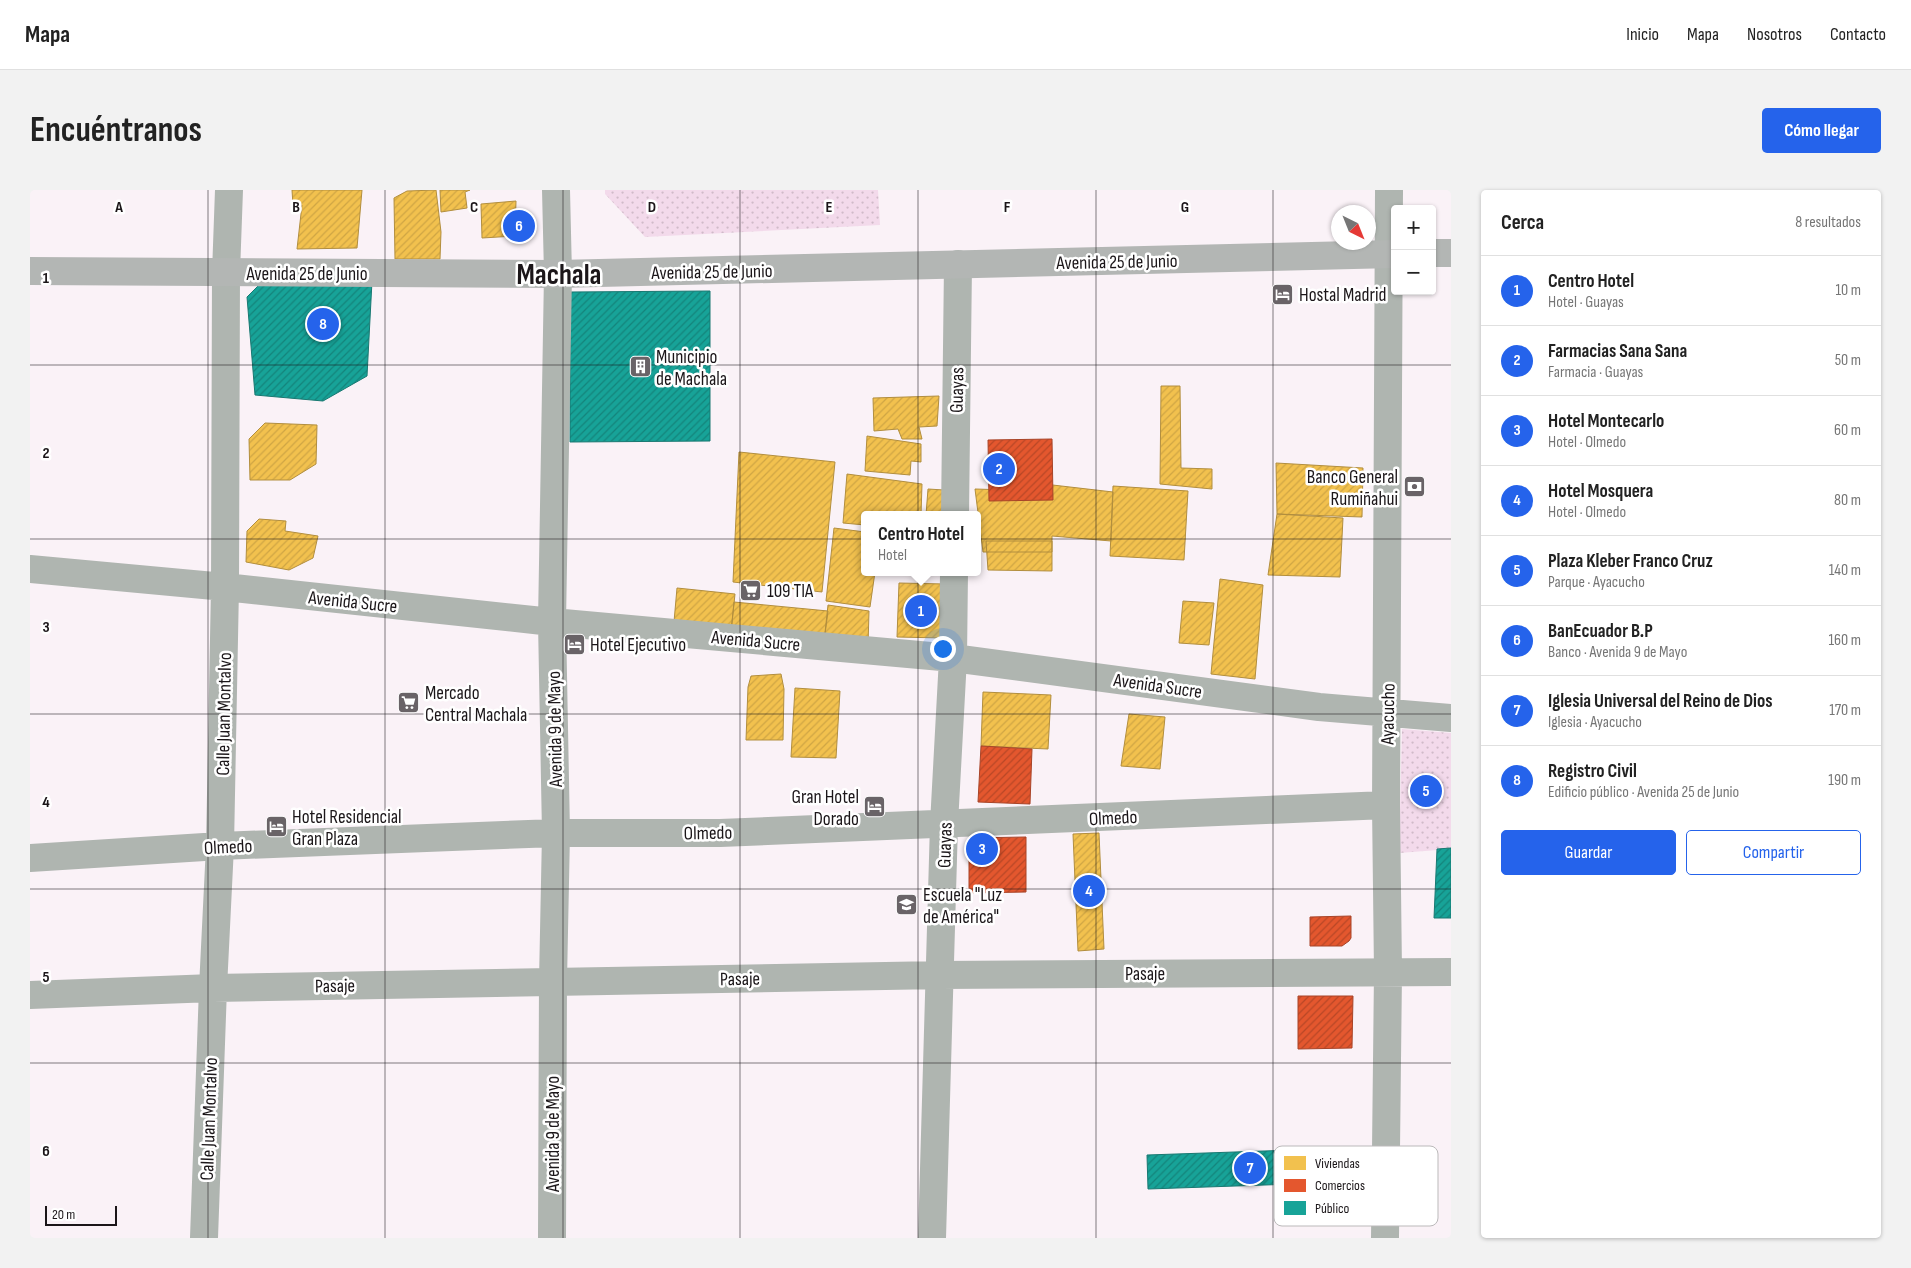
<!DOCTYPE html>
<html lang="es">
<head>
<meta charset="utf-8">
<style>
	body { margin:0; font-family:"Sofia Sans Condensed",sans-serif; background:#f2f2f2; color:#222 }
	.controls { position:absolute; right:15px; top:15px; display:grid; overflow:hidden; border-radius:5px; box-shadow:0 1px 4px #0004 }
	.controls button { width:45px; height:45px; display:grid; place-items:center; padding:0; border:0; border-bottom:1px solid #e0e0e0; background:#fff; color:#222; font:25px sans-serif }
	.compass { position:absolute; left:1301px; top:15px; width:45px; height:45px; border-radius:50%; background:#fff; box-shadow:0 1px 4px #0004; rotate:137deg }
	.scale { position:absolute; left:15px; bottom:12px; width:72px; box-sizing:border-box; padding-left:5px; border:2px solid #1b1619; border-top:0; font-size:14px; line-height:18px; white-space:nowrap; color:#1b1619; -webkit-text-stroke:4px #fff; paint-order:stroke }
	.you { position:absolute; left:912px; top:458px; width:18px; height:18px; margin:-12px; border:4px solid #fff; border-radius:50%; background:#1a73e8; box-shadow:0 0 0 8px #1a73e833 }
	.badge { display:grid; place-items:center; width:32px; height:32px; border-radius:50%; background:#2563eb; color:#fff; font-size:16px; font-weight:700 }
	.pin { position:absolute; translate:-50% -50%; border:2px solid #fff; box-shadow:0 1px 5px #0006 }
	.popup { position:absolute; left:831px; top:321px; width:120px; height:65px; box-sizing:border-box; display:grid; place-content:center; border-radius:5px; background:#fff; filter:drop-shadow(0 1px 4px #0005); font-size:16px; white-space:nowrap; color:#767676 }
	.popup b { font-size:19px; color:#222 }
	.popup::after { content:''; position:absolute; left:50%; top:100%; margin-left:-10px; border:10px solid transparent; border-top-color:#fff }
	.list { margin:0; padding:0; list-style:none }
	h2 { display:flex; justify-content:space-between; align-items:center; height:65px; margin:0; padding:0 20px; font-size:21px }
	h2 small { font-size:16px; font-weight:400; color:#767676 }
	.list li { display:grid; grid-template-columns:32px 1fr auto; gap:15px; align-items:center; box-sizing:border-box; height:70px; padding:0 20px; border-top:1px solid #e0e0e0 }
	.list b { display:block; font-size:19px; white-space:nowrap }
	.list p { margin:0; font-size:16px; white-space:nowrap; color:#767676 }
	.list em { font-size:16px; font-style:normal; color:#767676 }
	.actions { display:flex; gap:10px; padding:15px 20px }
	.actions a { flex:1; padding:11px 0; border:1px solid #2563eb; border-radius:5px; text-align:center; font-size:18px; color:#2563eb }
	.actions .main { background:#2563eb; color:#fff }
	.map { position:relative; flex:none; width:1421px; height:1048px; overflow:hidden; border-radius:5px }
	header { display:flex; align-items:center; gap:30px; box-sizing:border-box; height:70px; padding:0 25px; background:#fff; border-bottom:1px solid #e0e0e0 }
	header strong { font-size:24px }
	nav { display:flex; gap:28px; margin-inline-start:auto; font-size:18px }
	.intro { display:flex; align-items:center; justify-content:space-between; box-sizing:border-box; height:120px; padding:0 30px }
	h1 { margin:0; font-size:35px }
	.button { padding:12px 22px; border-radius:5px; background:#2563eb; color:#fff; font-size:18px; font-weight:700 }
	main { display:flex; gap:30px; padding:0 30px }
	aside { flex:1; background:#fff; border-radius:5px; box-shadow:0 1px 4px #0004 }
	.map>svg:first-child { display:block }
	.park { fill:url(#park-dots) }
	.homes { fill:url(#homes-hatch); stroke:#b28e3e }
	.shops { fill:url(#shops-hatch); stroke:#a84428 }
	.public { fill:url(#public-hatch); stroke:#187972 }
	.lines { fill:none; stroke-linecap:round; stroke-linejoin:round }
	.minor { stroke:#afb5b0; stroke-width:28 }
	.tertiary { stroke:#afb5b0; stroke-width:28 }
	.primary { stroke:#b3b6b4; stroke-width:28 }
	.grid { fill:none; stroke:#1b1619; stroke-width:1; stroke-opacity:0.55 }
	.labels { text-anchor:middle; stroke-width:5; stroke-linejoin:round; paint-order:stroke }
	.street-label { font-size:19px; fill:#1b1619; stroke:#fff }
	.poi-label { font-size:19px; fill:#1b1619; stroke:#fff; text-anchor:start }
	.town-label { font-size:29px; font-weight:bold; fill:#1b1619; stroke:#fff }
	.key { fill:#fff; stroke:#bbb9ba; stroke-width:1 }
	.key-label { font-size:14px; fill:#1b1619 }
	.grid-label { font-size:16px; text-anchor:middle; font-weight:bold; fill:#1b1619; stroke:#fff; stroke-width:5; stroke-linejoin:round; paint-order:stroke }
</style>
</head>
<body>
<header>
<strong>Mapa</strong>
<nav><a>Inicio</a><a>Mapa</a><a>Nosotros</a><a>Contacto</a></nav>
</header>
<div class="intro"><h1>Encuéntranos</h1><a class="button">Cómo llegar</a></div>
<main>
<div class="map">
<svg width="1421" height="1048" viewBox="0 0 1421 1048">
	<defs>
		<pattern id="park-dots" width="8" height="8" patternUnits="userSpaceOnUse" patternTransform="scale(1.25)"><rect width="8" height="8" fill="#f3daeb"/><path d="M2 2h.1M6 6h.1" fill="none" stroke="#d0bac9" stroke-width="1.8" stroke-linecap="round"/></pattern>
		<pattern id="homes-hatch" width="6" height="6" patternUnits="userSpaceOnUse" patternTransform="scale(1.25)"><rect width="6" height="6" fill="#f2c14e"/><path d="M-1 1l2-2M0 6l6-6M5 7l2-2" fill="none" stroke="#cfa544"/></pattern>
		<pattern id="shops-hatch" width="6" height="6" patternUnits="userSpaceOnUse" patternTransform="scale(1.25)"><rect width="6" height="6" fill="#e4572e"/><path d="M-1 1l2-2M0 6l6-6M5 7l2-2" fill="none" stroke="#b84726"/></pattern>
		<pattern id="public-hatch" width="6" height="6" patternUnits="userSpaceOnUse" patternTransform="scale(1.25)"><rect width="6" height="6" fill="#17a398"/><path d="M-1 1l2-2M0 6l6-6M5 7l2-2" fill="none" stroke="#14847b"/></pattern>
	</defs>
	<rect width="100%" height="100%" fill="#faf2f7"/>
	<path class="park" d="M575,0H848L850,35L615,47L575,4Z
		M1372,539L1421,543V659L1369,663Z"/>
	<path class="homes" d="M262,0H332L327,58L267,59L272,15H263Z
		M406,0L411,42L410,69H365L364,8L377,1Z
		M410,0H440L435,2L437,18L411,22Z
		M486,11L485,46L452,48L451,14Z
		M1131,196H1150L1151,278L1182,279V299L1130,294Z
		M909,206L907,236L889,237L892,249H872L868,239L844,241L843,208Z
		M235,233L287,235L286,274L260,290H220L219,249Z
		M837,246L891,254V272L881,271L880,285L835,281Z
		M709,262L805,272L792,402L703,392Z
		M1246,273L1333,278L1332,327L1247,324Z
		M817,284L892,294L891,325H835V335L813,333Z
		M1014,294L1083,302L1081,351L1022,346V362H953L945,299L1012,301Z
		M1083,296L1158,301L1154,370L1080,366Z
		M898,299L914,300L913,325H896Z
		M1247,324L1313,328L1310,387L1238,385Z
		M229,329L256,331L255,341L288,346L283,368L259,380L216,372L217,341Z
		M804,338L835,342V382H845L840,417L796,411Z
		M956,351H1022V381L958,380Z
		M1190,389L1233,395L1225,489L1181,484Z
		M869,393L915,394L913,448L867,447Z
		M647,398L705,404L701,442L643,443Z
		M1153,411L1184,413L1179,455L1149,453Z
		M704,412L798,421L794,452L701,442Z
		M798,415L839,421L838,456L794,452Z
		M751,484L754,499L753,550H716L718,497L721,486Z
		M765,498L810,501L806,568L761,567Z
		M953,502L1021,505L1018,559L951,556Z
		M1099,524L1135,527L1130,579L1091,576Z
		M1069,643L1074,759L1048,761L1043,644Z"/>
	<path class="shops" d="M1022,249L1023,310L959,311L958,250Z
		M951,556L1002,559L1000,614L948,612Z
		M996,647V702L939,703V648Z
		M1321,726V748L1319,751L1312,756H1280V727Z
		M1268,806H1323L1322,858L1268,859Z"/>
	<path class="public" d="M241,83L342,91L337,186L293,211L225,205L217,107Z
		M680,101V251L540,252V102Z
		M1421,658V728H1404L1407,659Z
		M1322,958L1323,992L1118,999L1117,965Z"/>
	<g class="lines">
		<path class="minor" d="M925,325L928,74
			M0,379L195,397L522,432L923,468L1289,517L1421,528
			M0,668L190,656L526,643H690L1356,615
			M0,805L183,798L910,785L1421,782
			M174,1048L183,798L190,656L195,397L196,83L199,0
			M522,1048L523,791L526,643L522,432L528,84
			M902,1048L914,634L923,468L924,382
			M1355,1048L1358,782L1356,615L1359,0"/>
		<path class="tertiary" d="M526,0L528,84"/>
		<path class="primary" d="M1402,63H1421
			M0,81L528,84L1365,64"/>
	</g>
	<path class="grid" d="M178,0V1048M355,0V1048M533,0V1048M710,0V1048M888,0V1048M1066,0V1048M1243,0V1048M0,175H1421M0,349H1421M0,524H1421M0,699H1421M0,873H1421"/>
	<defs>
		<symbol id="hotel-square" viewBox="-11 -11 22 22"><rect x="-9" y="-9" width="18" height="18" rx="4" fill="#696367" stroke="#fff"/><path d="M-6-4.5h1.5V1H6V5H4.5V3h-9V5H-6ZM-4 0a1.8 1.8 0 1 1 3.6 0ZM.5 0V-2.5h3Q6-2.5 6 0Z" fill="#fff"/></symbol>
		<symbol id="building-square" viewBox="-11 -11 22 22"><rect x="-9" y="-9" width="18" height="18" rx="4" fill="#696367" stroke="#fff"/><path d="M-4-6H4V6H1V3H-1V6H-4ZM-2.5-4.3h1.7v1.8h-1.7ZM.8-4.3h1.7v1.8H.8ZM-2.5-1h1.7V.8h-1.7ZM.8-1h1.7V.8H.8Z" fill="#fff"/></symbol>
		<symbol id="bank-square" viewBox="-11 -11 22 22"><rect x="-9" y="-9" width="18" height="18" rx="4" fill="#696367" stroke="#fff"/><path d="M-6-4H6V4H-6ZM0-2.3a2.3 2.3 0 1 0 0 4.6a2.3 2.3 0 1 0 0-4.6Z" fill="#fff"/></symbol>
		<symbol id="supermarket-square" viewBox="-11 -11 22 22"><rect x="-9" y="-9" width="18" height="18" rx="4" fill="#696367" stroke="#fff"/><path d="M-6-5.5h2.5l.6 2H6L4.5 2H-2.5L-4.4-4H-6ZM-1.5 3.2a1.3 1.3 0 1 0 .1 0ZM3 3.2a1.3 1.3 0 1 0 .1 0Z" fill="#fff"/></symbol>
		<symbol id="school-square" viewBox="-11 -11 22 22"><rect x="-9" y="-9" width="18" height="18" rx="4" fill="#696367" stroke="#fff"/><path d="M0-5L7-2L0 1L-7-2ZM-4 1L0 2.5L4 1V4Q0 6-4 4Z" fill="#fff"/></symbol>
	</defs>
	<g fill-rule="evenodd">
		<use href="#hotel-square" x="1240" y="92" width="25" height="25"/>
		<use href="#building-square" x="598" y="164" width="25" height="25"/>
		<use href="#bank-square" x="1372" y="284" width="25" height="25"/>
		<use href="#supermarket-square" x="708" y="388" width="25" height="25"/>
		<use href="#hotel-square" x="532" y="442" width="25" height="25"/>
		<use href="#supermarket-square" x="366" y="500" width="25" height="25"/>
		<use href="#hotel-square" x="832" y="604" width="25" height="25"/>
		<use href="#hotel-square" x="234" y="624" width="25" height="25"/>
		<use href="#school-square" x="864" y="702" width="25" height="25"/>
	</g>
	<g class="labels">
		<g class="street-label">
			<text transform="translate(1087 71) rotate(-1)" y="7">Avenida 25 de Junio</text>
			<text transform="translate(682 81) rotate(-1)" y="7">Avenida 25 de Junio</text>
			<text x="277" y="90">Avenida 25 de Junio</text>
			<text transform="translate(926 200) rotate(-89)" y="7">Guayas</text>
			<text transform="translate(323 411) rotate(6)" y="7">Avenida Sucre</text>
			<text transform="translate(726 450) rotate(5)" y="7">Avenida Sucre</text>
			<text transform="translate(1128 495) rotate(8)" y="7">Avenida Sucre</text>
			<text transform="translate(193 524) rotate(-89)" y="7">Calle Juan Montalvo</text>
			<text transform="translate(1357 524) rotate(-89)" y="7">Ayacucho</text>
			<text transform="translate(524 539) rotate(-91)" y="7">Avenida 9 de Mayo</text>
			<text transform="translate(1083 627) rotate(-3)" y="7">Olmedo</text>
			<text transform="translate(678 642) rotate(-1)" y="7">Olmedo</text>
			<text transform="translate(914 655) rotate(-88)" y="7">Guayas</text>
			<text transform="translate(198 656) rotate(-3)" y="7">Olmedo</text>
			<text x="1115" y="790">Pasaje</text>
			<text transform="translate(710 788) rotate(-1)" y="7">Pasaje</text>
			<text transform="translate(305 795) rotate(-1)" y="7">Pasaje</text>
			<text transform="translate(178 929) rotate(-88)" y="7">Calle Juan Montalvo</text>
			<text transform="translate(522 944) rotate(-90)" y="7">Avenida 9 de Mayo</text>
		</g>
		<g class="poi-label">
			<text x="1269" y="111">Hostal Madrid</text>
			<text x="626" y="173">Municipio<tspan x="626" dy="22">de Machala</tspan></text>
			<text x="1368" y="293" text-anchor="end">Banco General<tspan x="1368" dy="22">Rumiñahui</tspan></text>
			<text x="737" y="407">109 TIA</text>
			<text x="560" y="461">Hotel Ejecutivo</text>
			<text x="395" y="509">Mercado<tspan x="395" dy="22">Central Machala</tspan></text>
			<text x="829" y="613" text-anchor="end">Gran Hotel<tspan x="829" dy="22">Dorado</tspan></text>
			<text x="262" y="633">Hotel Residencial<tspan x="262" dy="22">Gran Plaza</tspan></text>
			<text x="893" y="711">Escuela "Luz<tspan x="893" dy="22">de América"</tspan></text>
		</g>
		<g class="town-label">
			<text x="529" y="94">Machala</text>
		</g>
	</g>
	<rect x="1244" y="956" width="164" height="80" rx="8" class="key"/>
	<rect x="1254" y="966" width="22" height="14" fill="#f2c14e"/>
	<rect x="1254" y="989" width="22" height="13" fill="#e4572e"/>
	<rect x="1254" y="1011" width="22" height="14" fill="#17a398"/>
	<g class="key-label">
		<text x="1285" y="978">Viviendas</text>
		<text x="1285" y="1000">Comercios</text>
		<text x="1285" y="1023">Público</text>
	</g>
	<g class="grid-label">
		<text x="89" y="22">A</text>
		<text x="266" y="22">B</text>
		<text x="444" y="22">C</text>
		<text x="622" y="22">D</text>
		<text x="799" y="22">E</text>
		<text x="977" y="22">F</text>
		<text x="1155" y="22">G</text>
		<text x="16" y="93">1</text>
		<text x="16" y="268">2</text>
		<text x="16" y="442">3</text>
		<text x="16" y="617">4</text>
		<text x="16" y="792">5</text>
		<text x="16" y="966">6</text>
	</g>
</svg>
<div class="controls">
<button>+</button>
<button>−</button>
</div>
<svg class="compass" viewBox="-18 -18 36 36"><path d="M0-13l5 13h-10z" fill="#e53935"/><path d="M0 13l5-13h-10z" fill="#767676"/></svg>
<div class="scale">20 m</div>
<div class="you"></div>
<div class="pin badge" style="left:891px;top:421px">1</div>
<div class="popup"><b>Centro Hotel</b>Hotel</div>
<div class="pin badge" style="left:969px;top:279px">2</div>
<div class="pin badge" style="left:952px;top:659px">3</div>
<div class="pin badge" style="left:1059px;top:701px">4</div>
<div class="pin badge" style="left:1396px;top:601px">5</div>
<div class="pin badge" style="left:489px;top:36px">6</div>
<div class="pin badge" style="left:1220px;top:978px">7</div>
<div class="pin badge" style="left:293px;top:134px">8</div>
</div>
<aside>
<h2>Cerca<small>8 resultados</small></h2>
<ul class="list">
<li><span class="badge">1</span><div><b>Centro Hotel</b><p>Hotel · Guayas</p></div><em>10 m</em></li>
<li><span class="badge">2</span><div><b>Farmacias Sana Sana</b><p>Farmacia · Guayas</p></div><em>50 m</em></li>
<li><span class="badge">3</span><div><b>Hotel Montecarlo</b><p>Hotel · Olmedo</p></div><em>60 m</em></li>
<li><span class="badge">4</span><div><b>Hotel Mosquera</b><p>Hotel · Olmedo</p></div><em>80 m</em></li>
<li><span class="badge">5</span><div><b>Plaza Kleber Franco Cruz</b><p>Parque · Ayacucho</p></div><em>140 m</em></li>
<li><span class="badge">6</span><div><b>BanEcuador B.P</b><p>Banco · Avenida 9 de Mayo</p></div><em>160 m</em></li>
<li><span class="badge">7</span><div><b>Iglesia Universal del Reino de Dios</b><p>Iglesia · Ayacucho</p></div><em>170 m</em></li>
<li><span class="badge">8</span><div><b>Registro Civil</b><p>Edificio público · Avenida 25 de Junio</p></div><em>190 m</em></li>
</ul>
<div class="actions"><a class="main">Guardar</a><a>Compartir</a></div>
</aside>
</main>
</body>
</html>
